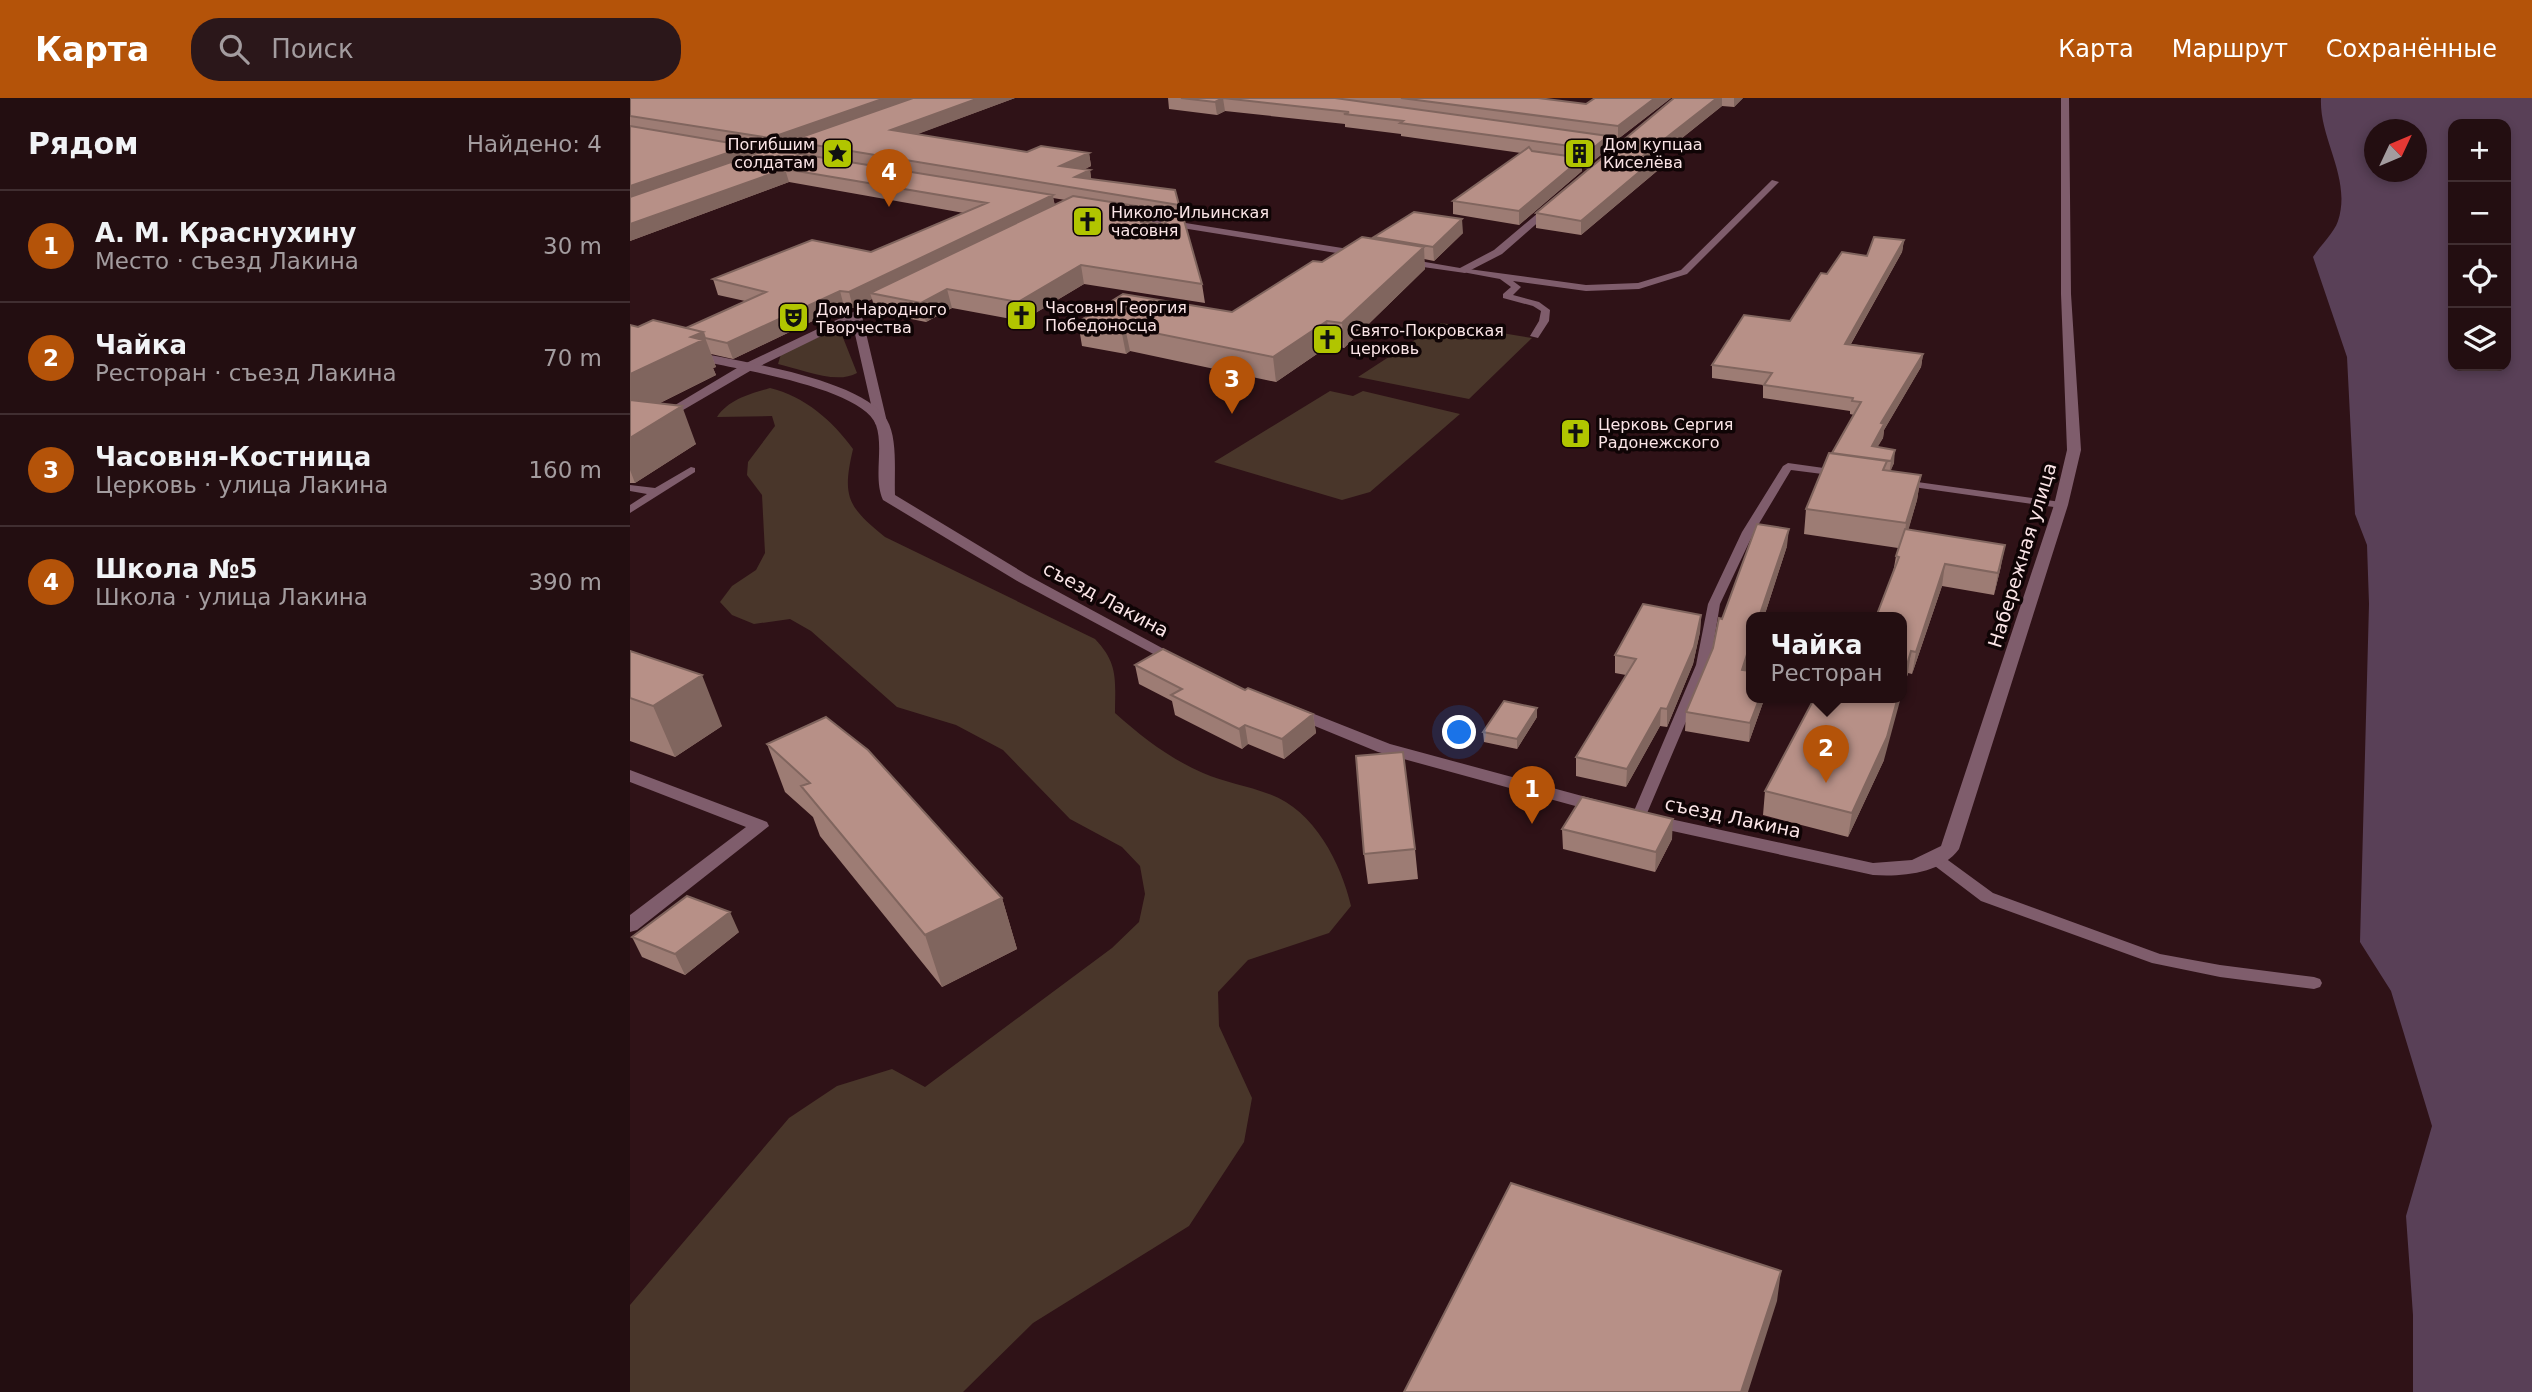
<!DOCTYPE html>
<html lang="ru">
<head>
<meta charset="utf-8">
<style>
	body { margin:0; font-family:"DejaVu Sans",sans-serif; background:#2b171a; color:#f1f3f6 }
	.controls { position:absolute; right:21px; top:21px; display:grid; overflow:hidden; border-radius:14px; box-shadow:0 4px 10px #0003 }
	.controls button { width:63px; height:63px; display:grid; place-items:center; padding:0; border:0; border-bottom:2px solid #402e31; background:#230e11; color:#f1f3f6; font:35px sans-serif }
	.compass { position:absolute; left:1734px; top:21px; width:63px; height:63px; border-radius:50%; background:#230e11; box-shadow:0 4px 10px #0003; rotate:46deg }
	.you { position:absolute; left:830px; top:635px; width:24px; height:24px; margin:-18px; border:5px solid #fff; border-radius:50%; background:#1a73e8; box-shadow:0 0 0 10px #1a73e833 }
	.badge { display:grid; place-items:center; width:46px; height:46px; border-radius:50%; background:#b45309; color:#fff; font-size:23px; font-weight:700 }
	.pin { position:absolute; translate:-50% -58px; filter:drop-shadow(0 2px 4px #0008) }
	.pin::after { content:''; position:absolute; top:37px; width:24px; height:21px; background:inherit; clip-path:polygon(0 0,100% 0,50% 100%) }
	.popup { position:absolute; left:1116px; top:514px; width:161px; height:91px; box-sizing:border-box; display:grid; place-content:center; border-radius:14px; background:#230e11; filter:drop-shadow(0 2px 5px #0005); font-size:23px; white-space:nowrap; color:#a39c9f }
	.popup b { font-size:26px; color:#f1f3f6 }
	.popup::after { content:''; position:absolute; left:50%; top:100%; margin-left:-14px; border:14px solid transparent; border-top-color:#230e11 }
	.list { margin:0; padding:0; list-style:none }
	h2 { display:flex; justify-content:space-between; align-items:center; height:91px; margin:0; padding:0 28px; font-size:30px }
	h2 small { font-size:23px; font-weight:400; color:#a39c9f }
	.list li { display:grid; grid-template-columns:46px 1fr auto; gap:21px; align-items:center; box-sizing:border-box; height:112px; padding:0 28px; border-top:2px solid #402e31 }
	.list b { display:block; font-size:26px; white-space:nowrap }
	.list p { margin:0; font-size:23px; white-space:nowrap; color:#a39c9f }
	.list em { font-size:23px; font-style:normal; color:#a39c9f }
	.icon { flex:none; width:38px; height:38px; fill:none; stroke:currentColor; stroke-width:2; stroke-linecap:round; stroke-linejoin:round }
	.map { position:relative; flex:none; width:1902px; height:1294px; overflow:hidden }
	header { display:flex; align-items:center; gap:42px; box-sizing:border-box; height:98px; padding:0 35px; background:#b45309; color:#fff }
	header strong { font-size:33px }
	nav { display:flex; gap:38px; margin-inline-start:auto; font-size:24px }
	.search { width:490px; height:63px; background:#2b171a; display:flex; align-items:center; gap:18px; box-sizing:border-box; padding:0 24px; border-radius:28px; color:#a39c9f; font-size:26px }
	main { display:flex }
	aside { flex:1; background:#230e11 }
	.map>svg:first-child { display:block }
	.green { fill:#49362a }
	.water { fill:#594057; fill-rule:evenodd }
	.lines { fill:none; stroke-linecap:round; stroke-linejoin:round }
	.service { fill:#7f5d6c; fill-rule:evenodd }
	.minor { fill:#7f5d6c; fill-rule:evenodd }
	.tertiary { fill:#7f5d6c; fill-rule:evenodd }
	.wall { fill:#9d7c74; fill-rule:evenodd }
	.shaded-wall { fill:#80655e }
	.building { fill:#b79087; stroke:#80655e; stroke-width:2 }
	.labels { text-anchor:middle; stroke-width:7; stroke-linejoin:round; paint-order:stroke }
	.far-poi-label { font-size:16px; fill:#fae4e6; stroke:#0f0405; text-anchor:start }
	.street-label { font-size:19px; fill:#fae4e6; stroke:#0f0405 }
</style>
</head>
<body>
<header>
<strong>Карта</strong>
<div class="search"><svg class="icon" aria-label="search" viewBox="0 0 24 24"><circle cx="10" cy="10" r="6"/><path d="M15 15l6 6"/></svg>Поиск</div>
<nav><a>Карта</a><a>Маршрут</a><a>Сохранённые</a></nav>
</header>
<main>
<aside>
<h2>Рядом<small>Найдено: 4</small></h2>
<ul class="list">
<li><span class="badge">1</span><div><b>А. М. Краснухину</b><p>Место · съезд Лакина</p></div><em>30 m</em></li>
<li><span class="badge">2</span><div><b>Чайка</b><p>Ресторан · съезд Лакина</p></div><em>70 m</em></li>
<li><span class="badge">3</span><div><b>Часовня-Костница</b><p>Церковь · улица Лакина</p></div><em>160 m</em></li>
<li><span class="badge">4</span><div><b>Школа №5</b><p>Школа · улица Лакина</p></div><em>390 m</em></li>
</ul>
</aside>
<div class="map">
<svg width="1902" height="1294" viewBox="0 0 1902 1294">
	<rect width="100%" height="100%" fill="#2f1217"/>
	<path class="green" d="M811,225L902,240L839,301L728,279Z
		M204,232H210L227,275C206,287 171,271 148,266L151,256Z
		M140,290C174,298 203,323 223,351C212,399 217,408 255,439L465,541C489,566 485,583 485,615C513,640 539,660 573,675C594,684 618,688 639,696C684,712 711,765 721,808L699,835L618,862L588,894L589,928L622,1000L614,1044L559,1128L403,1225L333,1294H0V1207L159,1020L207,988L262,971L295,989L482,850L509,824L515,796L510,768L492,749L440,721L373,652L326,627L267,609L181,533L160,521L124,526L102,517L90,504L102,488L126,472L135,455L132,397L117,377L118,364L145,328L142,318L87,319C99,301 120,296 140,290Z
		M700,293L723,298L733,293L830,316L740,394L712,402L584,364Z"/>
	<path class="water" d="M1691,0H1902V1294H1783V1217L1776,1118L1802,1028L1761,893L1730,844L1739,506L1737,447L1725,416L1717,259L1683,159C1690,148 1704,135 1708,123C1722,80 1689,41 1691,0ZM1823,26H1876V268H1823ZM1744,32H1786V74H1744Z"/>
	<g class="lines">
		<path class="service" d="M932,63L965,68L969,70L965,72L935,67Z
			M1142,82L1149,84L1057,176L1009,191L956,193L883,183L891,189L883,197L909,204L920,212L919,223L908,240L900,238L909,223L911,213L903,208L873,200V196L881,189L870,181L827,173L831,170L956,187L1008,185L1051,172Z
			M1158,365L1208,372L1213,375L1208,378L1161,372L1124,434L1090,506L1080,567L1015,720L1013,723H1003L1001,720L1066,567L1078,506L1112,434L1153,368Z
			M61,369L65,370V374L0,415V407L17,396L0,393V387L25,390Z
			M1273,382L1431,404L1437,407L1431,410L1269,387V383Z
			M1306,756L1311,757L1363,795L1530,856L1590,867L1684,879L1690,881L1692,885L1690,889L1684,891L1590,879L1522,865L1351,803L1301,765L1298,761L1301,757Z"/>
		<path class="minor" d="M956,39L991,44L995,47L991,50L953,44Z
			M921,104L929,106L872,156L835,175L772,166L767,163L772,160L830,170L864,152Z
			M499,116L731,153L736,156L731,159L496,121V117Z
			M263,195L268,198L267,200L232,218L257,324L256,327H246L245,324L222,223L120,273L0,343V334L112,267Z
			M0,672L137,724L139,728L7,832L0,834V817L116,729L0,684Z"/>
		<path class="tertiary" d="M1431,0H1439L1441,196L1451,352L1438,407L1329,751C1311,776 1270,779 1243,777L1015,727L1013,723L1015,719L1022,717L1243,765L1282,762L1311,748L1424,407L1437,352L1431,196Z
			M60,253C106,263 232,280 257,322C268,341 264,375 265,397L399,478L556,563L548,568L542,566L389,484L253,402C243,380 254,350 246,327C232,288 94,269 56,260L54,257Z
			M664,608L760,646L978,705L980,709L971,715L748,654L658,617L655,613L658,609Z"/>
	</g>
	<path class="wall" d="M0,0H385L287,36L397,54L459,55L461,68L455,71L460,72L461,81L549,107L550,115L572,186L575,205L454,186L392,223L322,210L296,224L246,214L242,201L223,210L214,208L103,261L81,256L86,269L83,270L86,277L30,305L66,346L5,385H0V227L8,229L56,230L115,203L88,197L83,181L241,154L334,115L159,84L0,143ZM161,47L164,55L146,52ZM118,49L136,52L121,57ZM423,100L435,102L425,107ZM520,116L530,117L531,126L522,125Z
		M538,0H908L956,6L965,0H1041L988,41L978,40V51L961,65L952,64V73L889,127L823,116V103L891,55L771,38V36L715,29V26L595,13L587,17L539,11Z
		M1044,0H1113L1104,9L1092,8L1027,60V73L951,137L906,130V115Z
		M833,135L804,163L794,161L795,171L714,250L700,247L646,284L500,253L496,256L452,248L448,224L602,214L692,164L745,141L744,139Z
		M1274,142L1272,154L1221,246L1293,256L1291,269L1254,332L1253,340L1247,349L1264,365L1260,373L1291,377L1287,402L1278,432L1371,468L1364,497L1312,488L1282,576L1278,575L1271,599V519L1263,475L1266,458L1268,450L1174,436L1176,411L1202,355L1224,317L1220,316V313L1133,300V287L1082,280V267L1160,223L1237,158Z
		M1157,448L1134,519H1121L1116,572L1121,599H1135L1119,644L1055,633L1056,614L1083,550L1092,521Z
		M1071,517L1070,534L1063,566L1037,629L1030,628L996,689L946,678V659L996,577L985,575V557Z
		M0,553L92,628L45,659L0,643Z
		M505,567L615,592L683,616L686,635L654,661L618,646L612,651L545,617L542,603L509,586Z
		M907,619L887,651L854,644L853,634Z
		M137,646L372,800L387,851L312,889L190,738L183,719L155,694Z
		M1254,662L1218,739L1133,717L1135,693Z
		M932,731L1042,741L1025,774L933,751Z
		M785,751L788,781L738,786L734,756Z
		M109,834L55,877L12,859L2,839Z"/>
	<path class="shaded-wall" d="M255,0H293L160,43L161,47L144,53L140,40Z
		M349,0H385L264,45L261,32Z
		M593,0L595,13L587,17L585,4Z
		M1025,0H1041L988,41V28Z
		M1087,0H1092V8L1027,60V73L951,137V123L1014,57Z
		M1104,0H1113L1104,9Z
		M978,38V51L961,65L962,51Z
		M118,48L122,61L0,104V88Z
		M459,55L461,68L433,81L430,68Z
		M952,60V73L889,127V113Z
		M155,71L159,84L0,143V126Z
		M460,72L462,86L445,79Z
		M423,97L425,111L240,195L242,201L223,210L219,194Z
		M519,110L522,127L513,133L510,115Z
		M832,121L833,135L804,163L803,149Z
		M1274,142L1272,154L1214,258L1215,246Z
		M794,149L795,171L714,250L712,225Z
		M451,167L454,186L392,223L388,204Z
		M317,191L322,210L296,224L291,205Z
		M210,193L214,208L103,261L97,245Z
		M697,223L700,247L646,284L643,259Z
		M495,229L500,253L496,256L491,231Z
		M73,234L86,269L83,270L86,277L0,320V276L61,239Z
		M1293,256L1291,269L1254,332L1253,340L1240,362L1242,348L1251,325Z
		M52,308L66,346L5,385L0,372V340Z
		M1265,352L1264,365L1259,377L1261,363Z
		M1291,377L1287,402L1273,451L1276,425Z
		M1159,431L1157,448L1134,519H1129Z
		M1375,447L1371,468L1364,497L1368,475Z
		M1315,466L1312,488L1282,576L1286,554Z
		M1071,517L1070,534L1063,566L1037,629V611Z
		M1121,544V558L1110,590L1112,572Z
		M1281,553L1278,575L1271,599V588Z
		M72,577L92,628L45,659L23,608Z
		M1130,599H1135L1119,644L1120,625Z
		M1268,599H1271L1254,662L1218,739L1222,715Z
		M907,610V619L887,651V641Z
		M1031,610L1030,628L996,689L997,671Z
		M683,616L686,635L654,661L652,641Z
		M615,627L618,646L612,651L609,631Z
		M1043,721L1042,741L1025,774L1026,754Z
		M372,800L387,851L312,889L295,837Z
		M100,814L109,834L55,877L45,856Z
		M1151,1173L1147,1203L1118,1294H1111Z"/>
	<path class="building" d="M0,0H255L140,40L0,18Z
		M283,0H349L261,32L397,54L411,48L459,55L430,68L460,72L445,79L545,92L549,107L160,43Z
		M551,0H705L978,38L962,51L770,25L773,23L714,16L719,14L593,0L585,4Z
		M771,0H908L956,6L965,0H1025L988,28Z
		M1044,0H1087L1014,57L1027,59L951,123L906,115Z
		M0,28L118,48L0,88Z
		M899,49L902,53L952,60L889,113L823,103Z
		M139,51L423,97L219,194L210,193L97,245L75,240L73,234L56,230L136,194L83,181L182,142L241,154L357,105L155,71L0,126V99Z
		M443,98L519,110L510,115L511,124L534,126L537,123L536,118L530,116L536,112L552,115L572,186L451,167L388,204L317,191L291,205L240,195Z
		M784,114L832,121L803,149L744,139Z
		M732,139L794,149L712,225L697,223L643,259L495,229L491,231L448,224L493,196L602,214L683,163L692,164Z
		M1244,139L1274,142L1215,246L1293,256L1251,325L1254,326L1242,348L1265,352L1261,363L1202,355L1231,304L1222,303L1223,300L1134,287L1142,275L1082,267L1114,217L1160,223L1191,175L1197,176L1212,154L1237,158Z
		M23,222L73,234L61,239L73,242L0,276V227L8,229Z
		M0,302L52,308L0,340Z
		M1199,355L1257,363L1253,372L1291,377L1276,425L1176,411Z
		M1127,426L1159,431L1129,519H1121V544L1112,572L1121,573V599H1130L1120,625L1056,614L1083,550L1089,520L1092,521Z
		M1275,431L1375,447L1368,475L1315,466L1286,554L1281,553L1271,588V519H1246L1269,459L1266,458Z
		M1013,506L1071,517L1064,549L1037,611L1031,610L997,671L946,659L1006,561L985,557Z
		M533,551L615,592L618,590L683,616L652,641L615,627L609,631L541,597L552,591L505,567Z
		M0,553L72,577L23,608L0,600Z
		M1185,599H1268L1257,639L1222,715L1135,693Z
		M874,603L907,610L887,641L853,634Z
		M196,619L238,652L372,800L295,837L171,688L180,685L137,646Z
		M773,654L785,751L734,756L726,658Z
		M952,699L1043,721L1026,754L932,731Z
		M57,798L100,814L45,856L2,839Z
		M881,1085L1151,1173L1111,1294H774Z"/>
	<defs>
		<symbol id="sight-square" viewBox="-11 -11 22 22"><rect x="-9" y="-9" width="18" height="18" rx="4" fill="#b1c500" stroke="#0f0405"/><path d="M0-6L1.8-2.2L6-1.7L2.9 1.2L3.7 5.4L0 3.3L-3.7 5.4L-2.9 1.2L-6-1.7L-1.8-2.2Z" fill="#111"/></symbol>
		<symbol id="building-square" viewBox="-11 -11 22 22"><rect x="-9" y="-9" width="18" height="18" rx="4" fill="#b1c500" stroke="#0f0405"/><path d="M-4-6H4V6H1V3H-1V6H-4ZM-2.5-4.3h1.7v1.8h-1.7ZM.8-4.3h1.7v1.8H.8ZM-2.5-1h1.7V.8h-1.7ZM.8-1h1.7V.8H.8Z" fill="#111"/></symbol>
		<symbol id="church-square" viewBox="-11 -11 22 22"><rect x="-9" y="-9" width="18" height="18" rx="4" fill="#b1c500" stroke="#0f0405"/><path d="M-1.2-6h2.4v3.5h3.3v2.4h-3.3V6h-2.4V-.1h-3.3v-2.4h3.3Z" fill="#111"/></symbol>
		<symbol id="theatre-square" viewBox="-11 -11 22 22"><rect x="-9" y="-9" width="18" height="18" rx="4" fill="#b1c500" stroke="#0f0405"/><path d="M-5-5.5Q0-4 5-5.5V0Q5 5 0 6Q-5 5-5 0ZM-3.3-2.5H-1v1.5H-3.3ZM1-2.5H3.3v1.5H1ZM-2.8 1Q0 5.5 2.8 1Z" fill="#111"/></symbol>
	</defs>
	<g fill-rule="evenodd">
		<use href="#sight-square" x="190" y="38" width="35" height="35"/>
		<use href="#building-square" x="932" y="38" width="35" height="35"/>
		<use href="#church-square" x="440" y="106" width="35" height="35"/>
		<use href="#church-square" x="374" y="200" width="35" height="35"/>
		<use href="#theatre-square" x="146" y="202" width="35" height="35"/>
		<use href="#church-square" x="680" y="224" width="35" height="35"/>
		<use href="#church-square" x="928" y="318" width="35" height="35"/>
	</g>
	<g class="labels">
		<g class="far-poi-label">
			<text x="185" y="52" text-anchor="end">Погибшим<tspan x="185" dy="18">солдатам</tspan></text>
			<text x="973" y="52">Дом купцаа<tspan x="973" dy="18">Киселёва</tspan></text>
			<text x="481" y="120">Николо-Ильинская<tspan x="481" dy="18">часовня</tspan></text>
			<text x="415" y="215">Часовня Георгия<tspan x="415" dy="18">Победоносца</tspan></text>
			<text x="186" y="217">Дом Народного<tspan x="186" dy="18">Творчества</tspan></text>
			<text x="720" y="238">Свято-Покровская<tspan x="720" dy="18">церковь</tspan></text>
			<text x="968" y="332">Церковь Сергия<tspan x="968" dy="18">Радонежского</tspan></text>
		</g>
		<g class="street-label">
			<text transform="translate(1392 457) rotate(-73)" y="7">Набережная улица</text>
			<text transform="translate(476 501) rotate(28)" y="7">съезд Лакина</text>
			<text transform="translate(1103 719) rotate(12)" y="7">съезд Лакина</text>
		</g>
	</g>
</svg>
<div class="controls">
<button>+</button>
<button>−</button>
<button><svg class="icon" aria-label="locate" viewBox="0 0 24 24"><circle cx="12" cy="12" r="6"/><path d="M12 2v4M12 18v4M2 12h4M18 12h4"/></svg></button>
<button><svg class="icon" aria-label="layers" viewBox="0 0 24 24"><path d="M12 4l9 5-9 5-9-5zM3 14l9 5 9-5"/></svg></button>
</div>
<svg class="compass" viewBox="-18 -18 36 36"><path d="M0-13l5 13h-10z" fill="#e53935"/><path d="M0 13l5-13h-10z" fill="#a39c9f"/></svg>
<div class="you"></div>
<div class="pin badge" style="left:902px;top:726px">1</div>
<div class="pin badge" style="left:1196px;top:685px">2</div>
<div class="popup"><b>Чайка</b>Ресторан</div>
<div class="pin badge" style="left:602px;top:316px">3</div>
<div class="pin badge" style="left:259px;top:109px">4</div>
</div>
</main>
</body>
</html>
